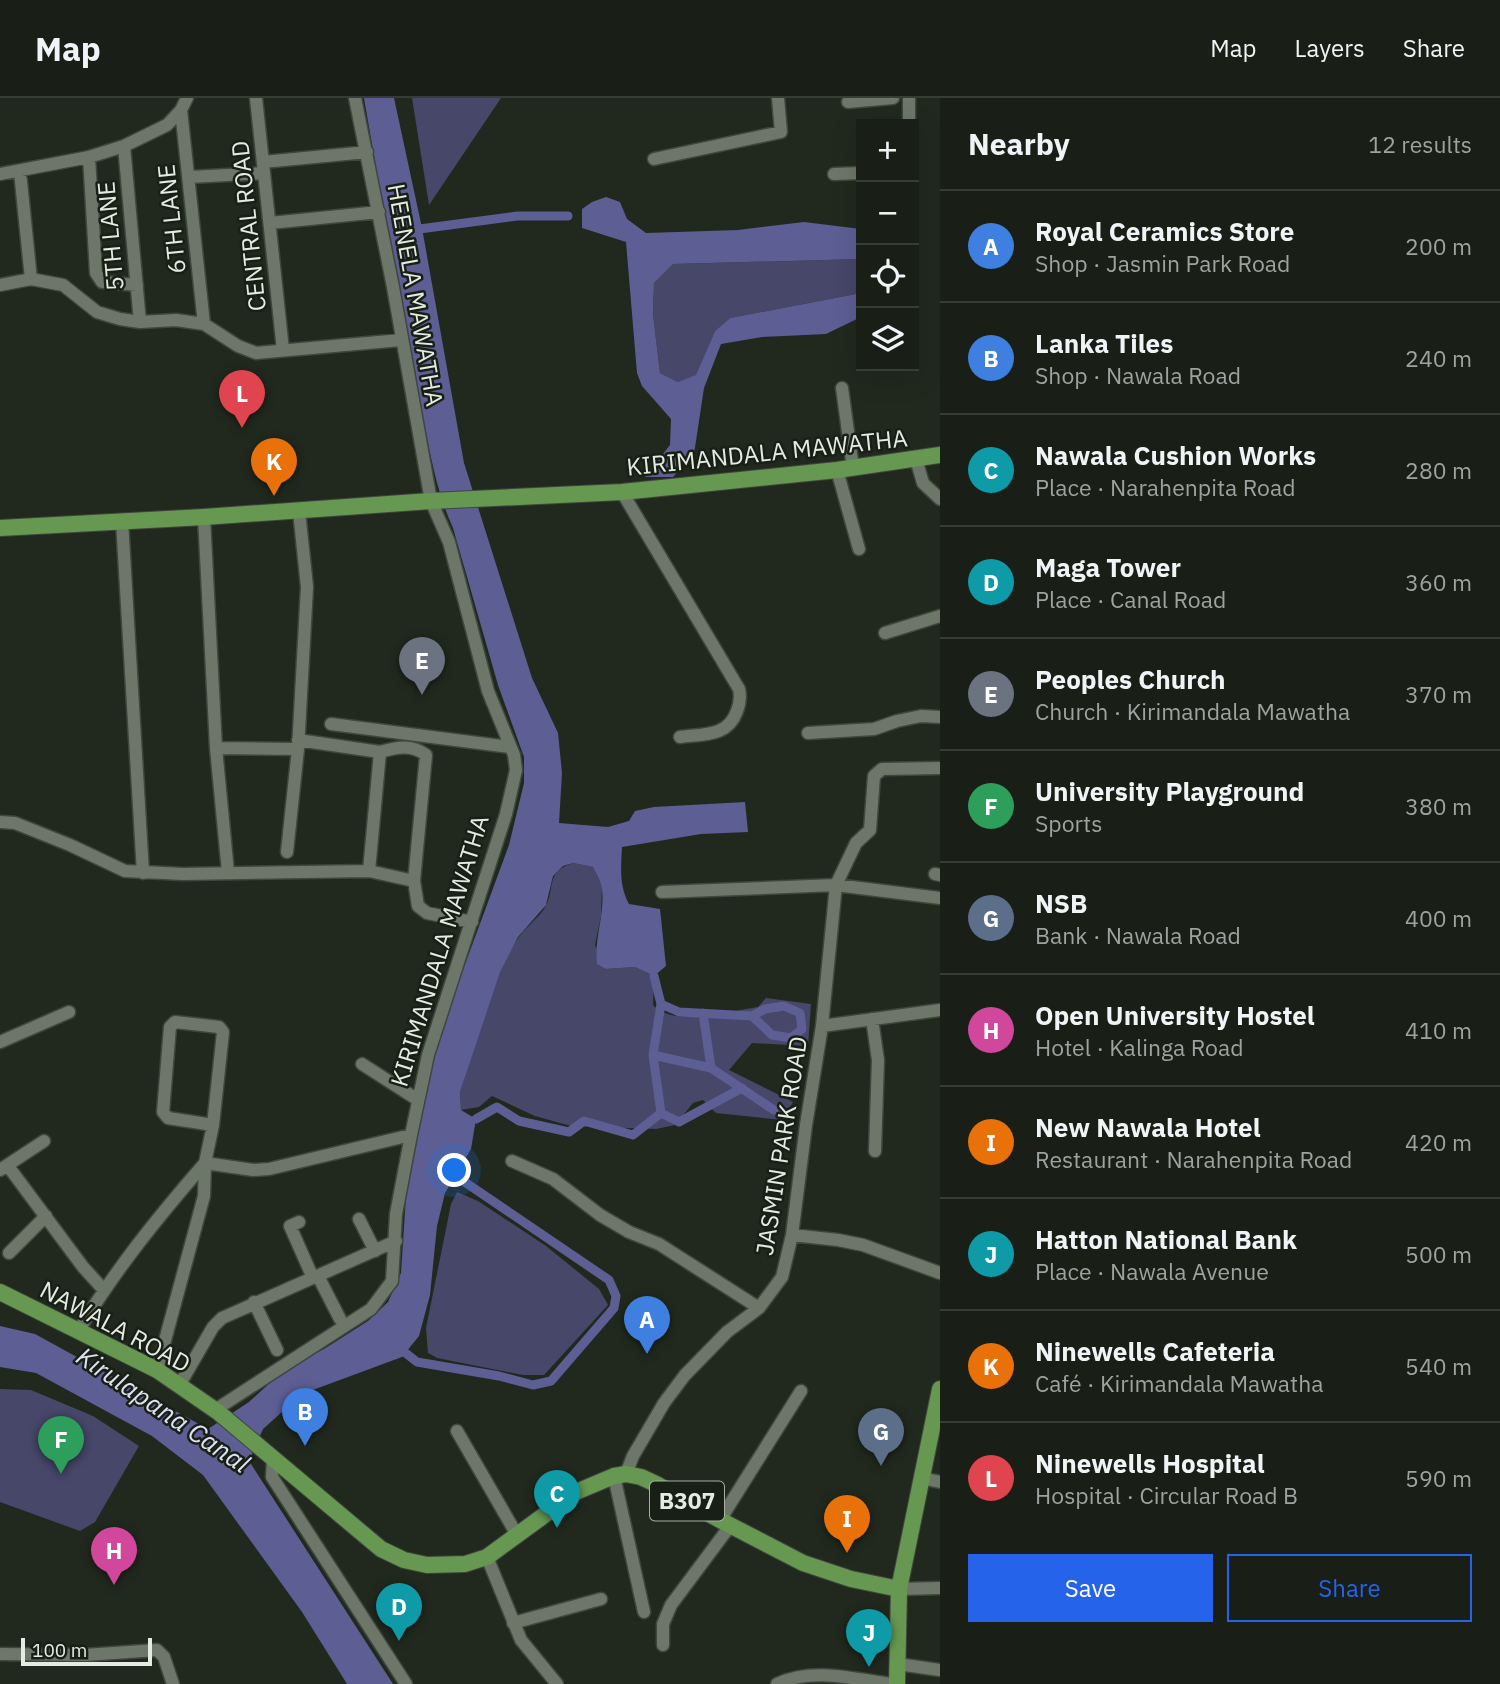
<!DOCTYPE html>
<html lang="en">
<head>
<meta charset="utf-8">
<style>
	body { margin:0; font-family:"IBM Plex Sans",sans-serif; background:#22271f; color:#f1f3f6 }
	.controls { position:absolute; right:21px; top:21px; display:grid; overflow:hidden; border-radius:0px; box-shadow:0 7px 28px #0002 }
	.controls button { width:63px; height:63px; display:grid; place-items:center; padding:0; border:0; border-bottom:2px solid #373d35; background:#191f16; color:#f1f3f6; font:35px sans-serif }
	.scale { position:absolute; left:21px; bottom:18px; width:131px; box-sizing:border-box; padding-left:7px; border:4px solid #e5eae3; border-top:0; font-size:19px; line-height:24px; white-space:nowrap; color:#e5eae3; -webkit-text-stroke:5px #182015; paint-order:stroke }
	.you { position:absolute; left:455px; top:1073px; width:24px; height:24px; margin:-18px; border:5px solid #fff; border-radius:50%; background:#1a73e8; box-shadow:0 0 0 10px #1a73e833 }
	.badge { display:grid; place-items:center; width:46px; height:46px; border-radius:50%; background:#2563eb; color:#fff; font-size:23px; font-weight:700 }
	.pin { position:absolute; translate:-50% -58px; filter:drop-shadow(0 2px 4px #0008) }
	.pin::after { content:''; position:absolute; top:37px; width:24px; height:21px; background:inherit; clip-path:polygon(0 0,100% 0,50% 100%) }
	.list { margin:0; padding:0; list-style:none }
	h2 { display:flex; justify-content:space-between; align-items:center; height:91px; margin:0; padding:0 28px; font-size:30px }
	h2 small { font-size:23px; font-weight:400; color:#9fa2a1 }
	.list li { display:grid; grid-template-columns:46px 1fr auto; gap:21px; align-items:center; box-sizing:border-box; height:112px; padding:0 28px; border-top:2px solid #373d35 }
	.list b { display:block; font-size:26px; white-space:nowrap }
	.list p { margin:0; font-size:23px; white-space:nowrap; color:#9fa2a1 }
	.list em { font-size:23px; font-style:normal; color:#9fa2a1 }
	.actions { display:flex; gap:14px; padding:21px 28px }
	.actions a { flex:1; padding:16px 0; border:2px solid #2563eb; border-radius:0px; text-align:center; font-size:24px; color:#2563eb }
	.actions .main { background:#2563eb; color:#fff }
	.icon { flex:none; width:38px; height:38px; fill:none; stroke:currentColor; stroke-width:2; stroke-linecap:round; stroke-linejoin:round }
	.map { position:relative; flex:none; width:940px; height:1586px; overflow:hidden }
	header { display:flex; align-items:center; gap:42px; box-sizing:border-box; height:98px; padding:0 35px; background:#191f16; border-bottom:2px solid #373d35 }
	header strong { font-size:33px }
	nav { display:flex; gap:38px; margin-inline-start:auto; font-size:24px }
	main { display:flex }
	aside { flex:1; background:#191f16 }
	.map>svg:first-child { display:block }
	.green { fill:#464769 }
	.water { fill:#5d5e94 }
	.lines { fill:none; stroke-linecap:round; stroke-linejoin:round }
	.canal { stroke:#5d5e94; stroke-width:9 }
	.minor-casing { stroke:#3f463d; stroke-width:15 }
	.major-casing { stroke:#3f463d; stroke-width:18 }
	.minor { stroke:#6d7769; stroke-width:12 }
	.major { stroke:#669851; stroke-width:16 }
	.labels { text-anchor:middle; stroke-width:5; stroke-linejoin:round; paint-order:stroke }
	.shield { fill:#182015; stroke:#a8ada5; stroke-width:2 }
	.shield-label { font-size:23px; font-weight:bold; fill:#e5eae3 }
	.street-label { font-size:24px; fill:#e5eae3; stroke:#182015 }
	.water-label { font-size:26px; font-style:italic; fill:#e0e1f2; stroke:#182015 }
</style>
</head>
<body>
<header>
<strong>Map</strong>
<nav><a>Map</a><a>Layers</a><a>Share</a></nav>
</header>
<main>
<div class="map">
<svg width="940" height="1586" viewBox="0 0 940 1586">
	<rect width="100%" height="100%" fill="#21291e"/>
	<path class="green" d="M412,0H501L429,107Z
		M861,161V195L730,220L715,233L696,278L678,284L660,275L653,216L654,185L673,166Z
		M573,765L593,769L602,788L601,818L595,847L606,871L635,869L654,878L653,907C674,930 730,913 758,909L766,900L811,906L808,948L752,945L729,972L793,1004L782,1022L716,1015L703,1002L693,1005L675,1027L656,1031L571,1028L535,1018L492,998L479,1009L461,1012L460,994C475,949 491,877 519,839C526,829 537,821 544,811C557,791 543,775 573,765Z
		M457,1094L478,1103L546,1148L599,1191L608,1207L544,1277H523L437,1260L428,1255L426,1230L451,1106Z
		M0,1291L31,1292L93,1318L139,1348L95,1424L80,1433L0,1404Z"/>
	<path class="water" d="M364,0H394L422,130L464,365L532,580L558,635L562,675L559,725L608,729L629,723L635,713L654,709L745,704L748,734L701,736L622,749C621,769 619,788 629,806L660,811L666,868L654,878L635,869L606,871L597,866C594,839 605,817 602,791C601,783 596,776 593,769L573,765L563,768L553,778L546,807L518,839L500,874L460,994L461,1012L476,1021L471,1051L445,1095L437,1128L430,1197L419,1238L402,1259L302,1296L263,1331L249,1363L393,1586H347L302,1514L203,1377L152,1338L36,1275L0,1269V1228L35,1236L208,1331L249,1304L287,1269L324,1251L368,1223L388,1204L401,1175L406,1098L428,978L450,907L509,747L524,685V659L498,587L453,430C435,391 429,347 420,306C398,205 382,102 364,0Z
		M606,99L620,104L627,121L646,135L738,132L804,124L861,131V161L673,166L654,185L653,216L660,275L678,284L696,277L715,233L730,220L861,195V219L826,236L762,239L721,246L704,290L694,356L673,379H645L670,347L671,321L642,288L637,275L626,144L582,130V111L592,104Z"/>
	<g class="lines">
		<path class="canal" d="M412,132L517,118H568
			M654,878L661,906L679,914L752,918L765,911L784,908L800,915L802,931L791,940L772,937L752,918
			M703,915L711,970
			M653,957L711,970L774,1012
			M661,1015L679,1024L742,990
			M476,1021L497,1009L519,1023L569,1034L584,1023L633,1037L661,1015L653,957L661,906
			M398,1249L417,1264L499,1278L533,1287L551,1283L614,1210L616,1198L609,1182L447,1072"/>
		<defs>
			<path id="minor" d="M256,0L283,252
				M848,4L893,0
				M181,12L204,226
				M909,26V0
				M124,48L140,224
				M89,59L96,175L102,184L137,187
				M654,61L781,34L778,0
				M263,64L367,54
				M20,74L31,181
				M0,76L89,59L124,48L167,27L181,12L187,0
				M834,76L861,75
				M190,79L264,75
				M270,125L379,114
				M0,187L31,181L63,187L97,214L120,221L140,224L176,222L204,226L238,248L256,255L401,242
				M842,290L853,370
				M916,361L923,385L940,401
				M837,372L859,451
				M622,394L739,591C741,599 740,605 737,613C728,639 703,636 680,639
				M204,419L216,650L228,774
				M122,423L143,775
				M885,535L940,518
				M331,626L510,649
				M808,635L874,631L897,623L921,618L940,619
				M298,642L380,654
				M216,650L298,651
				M0,724L15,725L70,747L125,773L183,776L369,773L380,654C397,649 412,646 426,657L414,783L369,773
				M287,754L298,651L307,489L299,413
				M935,776L940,777
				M414,783L418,808L427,815L472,824
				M662,794L836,787L940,800
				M872,921L878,962L875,1053
				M822,928L940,912
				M0,944L69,914
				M362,966L418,1002
				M512,1063L553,1081L600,1117L629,1134L659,1146L759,1210
				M8,1068L83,1169L103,1191
				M0,1072L44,1043
				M359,1121L375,1153
				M299,1124L290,1128L313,1180
				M792,1137L838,1142L863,1147L940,1175
				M9,1155L46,1118
				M318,1178L340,1221
				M254,1204L277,1252
				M79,1232C115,1172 158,1119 205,1065L253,1072L269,1071L411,1037L428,957L506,716L516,672L514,657L488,593L449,444L431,403L393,189L355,0
				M157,1272L204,1098L205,1065L213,1027L223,934L219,929L175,924L170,929L163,1014L168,1020L213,1027
				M180,1286L213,1229L222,1220L396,1143
				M215,1312L371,1211L392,1183L396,1116L411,1037
				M457,1333L517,1437
				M273,1361L272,1379L406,1586
				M626,1376L633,1358L664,1305L685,1277L727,1234L759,1210L782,1179L792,1137L806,1027L822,928L836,787L856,745L870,732L874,678L882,671L940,670
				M614,1378L644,1514
				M921,1380L940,1384
				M720,1422L801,1293
				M487,1459L521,1542L557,1586
				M899,1491L940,1490
				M513,1525L601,1501
				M663,1547V1526L671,1507L730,1428
				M0,1556L85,1557L157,1552L164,1559L173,1586
				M898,1566L940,1572
				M777,1586C812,1569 855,1581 891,1586"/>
			<path id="major" d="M0,430L204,419L431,403L622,394L837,372L940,357
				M0,1194L157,1272L218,1314L381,1451L404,1462L427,1467L465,1466L487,1459L576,1394L614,1378L626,1376L641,1379L658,1387L720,1422L803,1465L851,1481L899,1491
				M897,1586L899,1491L940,1291"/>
		</defs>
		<use href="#minor" class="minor-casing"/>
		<use href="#major" class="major-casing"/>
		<use href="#minor" class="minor"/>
		<use href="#major" class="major"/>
	</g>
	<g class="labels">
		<rect class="shield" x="650" y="1383.5" width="74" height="39" rx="5"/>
		<g class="shield-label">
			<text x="687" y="1411">B307</text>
		</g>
		<g class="street-label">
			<text transform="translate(172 121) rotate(-96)" y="8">6TH LANE</text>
			<text transform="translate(249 128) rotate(-96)" y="8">CENTRAL ROAD</text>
			<text transform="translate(111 138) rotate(-95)" y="8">5TH LANE</text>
			<text transform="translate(415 197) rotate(80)" y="8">HEENELA MAWATHA</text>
			<text transform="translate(767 355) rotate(-6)" y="8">KIRIMANDALA MAWATHA</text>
			<text transform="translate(440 853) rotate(-73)" y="8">KIRIMANDALA MAWATHA</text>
			<text transform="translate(782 1048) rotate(-81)" y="8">JASMIN PARK ROAD</text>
			<text transform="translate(115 1229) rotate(28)" y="8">NAWALA ROAD</text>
		</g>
		<g class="water-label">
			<text transform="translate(163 1312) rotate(34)" y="9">Kirulapana Canal</text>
		</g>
	</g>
</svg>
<div class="controls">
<button>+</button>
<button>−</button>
<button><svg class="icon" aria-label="locate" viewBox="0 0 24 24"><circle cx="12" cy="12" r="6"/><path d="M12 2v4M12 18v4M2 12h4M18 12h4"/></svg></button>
<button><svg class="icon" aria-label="layers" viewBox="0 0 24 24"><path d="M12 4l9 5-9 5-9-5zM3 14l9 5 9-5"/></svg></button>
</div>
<div class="scale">100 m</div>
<div class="you"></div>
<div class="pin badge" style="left:647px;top:1256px;background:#3f7fe0">A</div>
<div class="pin badge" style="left:305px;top:1348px;background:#3f7fe0">B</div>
<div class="pin badge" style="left:557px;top:1430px;background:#0f9aa8">C</div>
<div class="pin badge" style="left:399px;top:1543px;background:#0f9aa8">D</div>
<div class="pin badge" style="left:422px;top:597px;background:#6b7280">E</div>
<div class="pin badge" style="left:61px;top:1376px;background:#2e9e5b">F</div>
<div class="pin badge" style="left:881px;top:1368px;background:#5c6f8a">G</div>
<div class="pin badge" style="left:114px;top:1487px;background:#d1479c">H</div>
<div class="pin badge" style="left:847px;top:1455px;background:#e8710a">I</div>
<div class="pin badge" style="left:869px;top:1569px;background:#0f9aa8">J</div>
<div class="pin badge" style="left:274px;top:398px;background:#e8710a">K</div>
<div class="pin badge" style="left:242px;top:330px;background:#e0444e">L</div>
</div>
<aside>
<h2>Nearby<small>12 results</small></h2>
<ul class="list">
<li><span class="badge" style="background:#3f7fe0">A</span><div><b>Royal Ceramics Store</b><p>Shop · Jasmin Park Road</p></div><em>200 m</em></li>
<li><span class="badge" style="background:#3f7fe0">B</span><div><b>Lanka Tiles</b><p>Shop · Nawala Road</p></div><em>240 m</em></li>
<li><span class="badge" style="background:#0f9aa8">C</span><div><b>Nawala Cushion Works</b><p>Place · Narahenpita Road</p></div><em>280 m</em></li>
<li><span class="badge" style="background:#0f9aa8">D</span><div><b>Maga Tower</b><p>Place · Canal Road</p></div><em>360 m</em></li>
<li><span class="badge" style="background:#6b7280">E</span><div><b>Peoples Church</b><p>Church · Kirimandala Mawatha</p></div><em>370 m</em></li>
<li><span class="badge" style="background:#2e9e5b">F</span><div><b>University Playground</b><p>Sports</p></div><em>380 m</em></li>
<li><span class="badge" style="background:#5c6f8a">G</span><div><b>NSB</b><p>Bank · Nawala Road</p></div><em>400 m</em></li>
<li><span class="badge" style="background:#d1479c">H</span><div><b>Open University Hostel</b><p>Hotel · Kalinga Road</p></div><em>410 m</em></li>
<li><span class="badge" style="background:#e8710a">I</span><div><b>New Nawala Hotel</b><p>Restaurant · Narahenpita Road</p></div><em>420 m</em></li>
<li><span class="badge" style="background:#0f9aa8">J</span><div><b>Hatton National Bank</b><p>Place · Nawala Avenue</p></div><em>500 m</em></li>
<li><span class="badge" style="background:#e8710a">K</span><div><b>Ninewells Cafeteria</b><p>Café · Kirimandala Mawatha</p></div><em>540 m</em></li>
<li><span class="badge" style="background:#e0444e">L</span><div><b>Ninewells Hospital</b><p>Hospital · Circular Road B</p></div><em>590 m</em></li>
</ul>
<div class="actions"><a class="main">Save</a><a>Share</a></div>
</aside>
</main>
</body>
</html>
